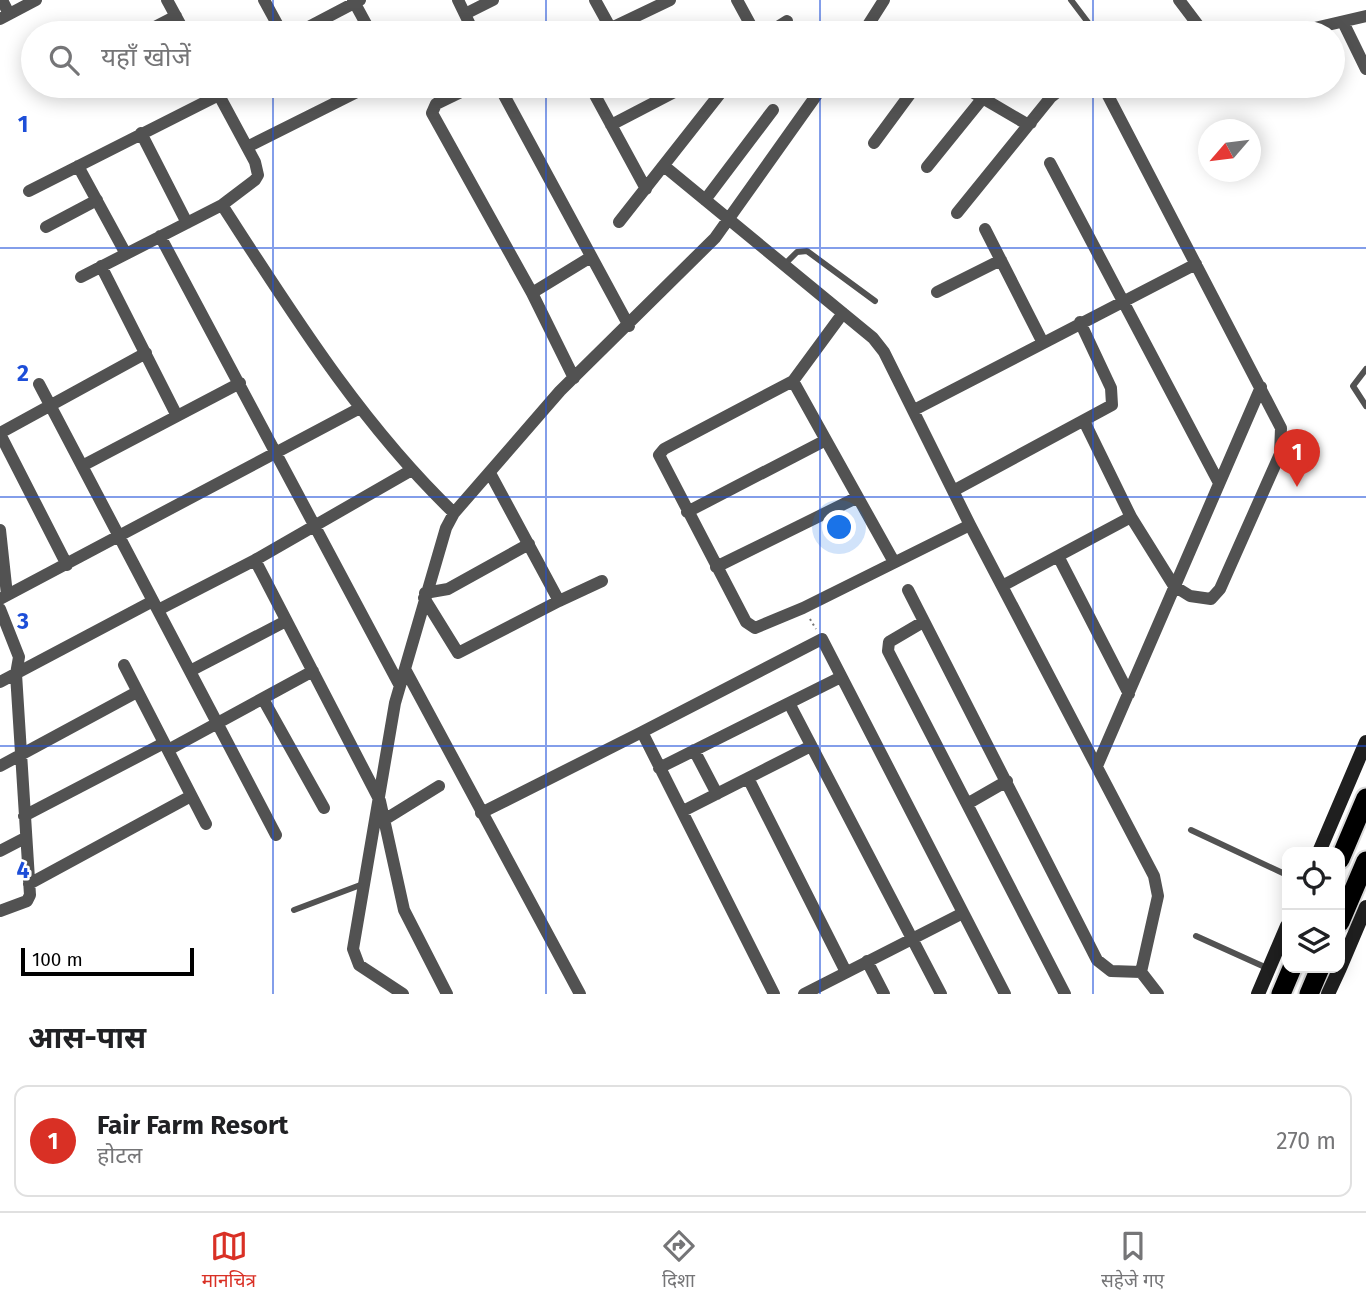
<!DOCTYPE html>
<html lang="hi">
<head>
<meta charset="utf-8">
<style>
	body { margin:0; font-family:"Fira Sans","Noto Sans Devanagari",sans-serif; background:#f2f2f2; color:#202124 }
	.controls { position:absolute; right:21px; bottom:21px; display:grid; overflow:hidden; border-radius:14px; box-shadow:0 4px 18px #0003 }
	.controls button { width:63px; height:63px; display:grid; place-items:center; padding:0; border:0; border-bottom:2px solid #e0e0e0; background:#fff; color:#202124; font:35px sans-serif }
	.compass { position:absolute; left:1198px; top:119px; width:63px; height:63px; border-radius:50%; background:#fff; box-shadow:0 4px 18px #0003; rotate:242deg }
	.scale { position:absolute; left:21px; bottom:18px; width:173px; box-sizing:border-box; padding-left:7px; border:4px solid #000; border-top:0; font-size:19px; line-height:24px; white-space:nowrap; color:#000; -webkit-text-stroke:5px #fff; paint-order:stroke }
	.you { position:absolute; left:840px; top:528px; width:24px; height:24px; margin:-18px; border:5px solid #fff; border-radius:50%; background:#1a73e8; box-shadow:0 0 0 10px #1a73e833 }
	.badge { display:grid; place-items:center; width:46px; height:46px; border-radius:50%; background:#d93025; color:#fff; font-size:23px; font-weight:700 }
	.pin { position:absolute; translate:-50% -58px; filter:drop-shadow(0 2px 4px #0008) }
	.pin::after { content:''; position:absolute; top:37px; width:24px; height:21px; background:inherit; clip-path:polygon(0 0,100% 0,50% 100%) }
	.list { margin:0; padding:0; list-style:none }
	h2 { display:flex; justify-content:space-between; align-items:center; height:91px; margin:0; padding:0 28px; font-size:30px }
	h2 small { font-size:23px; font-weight:400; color:#757577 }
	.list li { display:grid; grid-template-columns:46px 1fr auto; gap:21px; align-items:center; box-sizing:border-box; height:112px; margin:0 14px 14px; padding:0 14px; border:2px solid #e0e0e0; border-radius:14px }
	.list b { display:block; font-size:26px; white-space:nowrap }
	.list p { margin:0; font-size:23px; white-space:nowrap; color:#757577 }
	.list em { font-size:23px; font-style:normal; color:#757577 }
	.icon { flex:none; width:38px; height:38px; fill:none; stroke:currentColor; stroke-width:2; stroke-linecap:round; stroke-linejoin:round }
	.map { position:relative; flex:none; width:1366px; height:994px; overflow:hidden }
	.search { position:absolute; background:#fff; box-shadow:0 4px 18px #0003; left:21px; right:21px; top:21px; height:77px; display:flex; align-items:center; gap:18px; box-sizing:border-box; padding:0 24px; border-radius:38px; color:#757577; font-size:26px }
	.sheet { height:217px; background:#fff }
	nav { display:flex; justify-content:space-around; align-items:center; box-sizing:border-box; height:98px; border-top:2px solid #e0e0e0; background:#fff; font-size:19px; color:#757577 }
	nav a { display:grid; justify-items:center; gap:4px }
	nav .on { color:#d93025 }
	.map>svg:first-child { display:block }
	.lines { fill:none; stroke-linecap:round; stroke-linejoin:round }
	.trunk-casing { stroke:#dbdbdb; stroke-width:23 }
	.path { stroke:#747474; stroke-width:2; stroke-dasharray:2 3.5; stroke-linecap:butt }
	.service { stroke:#525252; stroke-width:6 }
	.minor { stroke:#525252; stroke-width:12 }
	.secondary { stroke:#1f1f1f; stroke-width:14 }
	.trunk { stroke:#000; stroke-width:19 }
	.grid { fill:none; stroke:#1d4ed8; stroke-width:2; stroke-opacity:0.55 }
	.grid-label { font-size:23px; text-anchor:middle; font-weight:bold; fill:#1d4ed8; stroke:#fff; stroke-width:5; stroke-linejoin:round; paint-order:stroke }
</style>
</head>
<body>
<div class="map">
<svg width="1366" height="994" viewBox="0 0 1366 994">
	<rect width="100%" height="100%" fill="#fff"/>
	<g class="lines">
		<defs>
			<path id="trunk" d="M1340,859L1366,798
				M1340,922L1366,861
				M1281,994L1292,968
				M1309,994L1320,968"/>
		</defs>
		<use href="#trunk" class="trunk-casing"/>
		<path class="path" d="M810,619L816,629"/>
		<path class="service" d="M1071,0L1096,33
			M784,265L797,252L807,251L875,301
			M1366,369L1353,386L1366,406
			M1191,830L1287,875
			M294,910L363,884
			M1196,936L1267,968"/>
		<path class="minor" d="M2,0L9,14
			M167,0L185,33
			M264,0L282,33
			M353,0L371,33
			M458,0L474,33
			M595,0L611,29
			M737,0L755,33
			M1179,0L1204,33
			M465,14L493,0
			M0,19L36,0
			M1343,22L1366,69
			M1006,30L1010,33
			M143,33L176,16
			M297,33L360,0
			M601,33L670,0
			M768,33L787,21
			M863,33L884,0
			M1293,33L1366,16
			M473,86L436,104L432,113L532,293L574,378
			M499,86L629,326
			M590,86L646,189
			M962,86L1025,123H1031
			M611,125L686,86
			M141,133L187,223
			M874,143L916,86
			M247,147L369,86
			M1050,163L1219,483
			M78,166L126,254
			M664,166L873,338L884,352L970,525L1154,876L1158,896L1141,972L1158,994
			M927,167L982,99
			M29,191L219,95
			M705,200L773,110
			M222,205C292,313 361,424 454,513
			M957,213L1051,97L1065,86
			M619,222L726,86
			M46,227L97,200
			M985,229L1042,341
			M160,236L400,686
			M101,266L177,416
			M81,277L222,205L255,180L258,175L255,162L214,86
			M937,292L1001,260
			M532,293L591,257
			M843,313L793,381L664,449L659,455L746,622L755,628L803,608L970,525
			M793,381L894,562
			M39,384L276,835
			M914,410L1196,264
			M1084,421L1131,517L1174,586L1190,596L1211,599L1220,589L1280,454L1281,428L1103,86
			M0,433L146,353
			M0,434L67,565
			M82,466L240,383
			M953,491L1112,405L1111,388L1080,322
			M687,512L826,440
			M0,530L7,595
			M1058,556L1129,694
			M255,560L380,801L404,910L447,994
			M716,567L856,498
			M1002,586L1131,517
			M908,590L1097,960L1111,971L1141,972
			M425,593L448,589L529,544
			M424,598L458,653L559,601L490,473
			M0,599L360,408
			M559,601L602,581
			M0,609L19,657L16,674L30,895L27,901L0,911
			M158,610L255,560L410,471
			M923,622L889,642L888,651L1065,994
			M124,665L206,824
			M405,669L580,994
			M190,671L286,621
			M0,682L153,601
			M263,699L324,808
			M789,703L941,994
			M642,732L822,639L1005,994
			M168,750L313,671
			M694,750L717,794
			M0,766L137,692
			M1097,766L1261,387
			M659,768L841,677
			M749,780L846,972
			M967,804L1007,781
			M683,811L811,746
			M481,813L642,732L774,994
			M24,816L164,743
			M384,820L439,786
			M0,851L25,838
			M29,884L191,796
			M867,961L884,994
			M403,994L359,965L353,949L395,703L446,528L454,513L560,391L715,238L823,86
			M804,994L963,913"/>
		<path class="secondary" d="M1319,852L1366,742
			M1340,968L1366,907
			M1258,994L1287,926
			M1328,994L1340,968"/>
		<use href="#trunk" class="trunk"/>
	</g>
	<path class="grid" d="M273,0V33M546,0V33M820,0V33M1093,0V33M273,86V994M546,86V994M820,86V994M1093,86V994M0,248H1366M0,497H1366M0,746H1366"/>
	<g class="grid-label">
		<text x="23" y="132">1</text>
		<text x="23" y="381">2</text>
		<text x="23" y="629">3</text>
		<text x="23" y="878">4</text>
	</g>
</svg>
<div class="controls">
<button><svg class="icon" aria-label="locate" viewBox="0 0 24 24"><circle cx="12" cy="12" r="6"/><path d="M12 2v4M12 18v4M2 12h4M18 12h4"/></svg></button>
<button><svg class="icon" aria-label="layers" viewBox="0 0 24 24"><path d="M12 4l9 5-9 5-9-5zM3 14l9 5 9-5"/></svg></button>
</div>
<svg class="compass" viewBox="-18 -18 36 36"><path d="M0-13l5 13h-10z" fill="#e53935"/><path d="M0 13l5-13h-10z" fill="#757577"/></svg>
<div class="scale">100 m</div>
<div class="you"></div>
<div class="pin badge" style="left:1297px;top:487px">1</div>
<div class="search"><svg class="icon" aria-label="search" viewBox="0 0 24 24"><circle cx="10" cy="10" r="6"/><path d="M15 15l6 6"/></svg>यहाँ खोजें</div>
</div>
<section class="sheet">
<h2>आस-पास<small></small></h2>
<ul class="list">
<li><span class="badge">1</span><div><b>Fair Farm Resort</b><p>होटल</p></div><em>270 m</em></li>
</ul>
</section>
<nav>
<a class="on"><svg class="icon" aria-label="map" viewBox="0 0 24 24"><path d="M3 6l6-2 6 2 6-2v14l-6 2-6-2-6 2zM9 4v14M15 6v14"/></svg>मानचित्र</a>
<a><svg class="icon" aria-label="directions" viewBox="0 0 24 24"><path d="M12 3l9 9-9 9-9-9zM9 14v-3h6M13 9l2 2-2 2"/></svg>दिशा</a>
<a><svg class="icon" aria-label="saved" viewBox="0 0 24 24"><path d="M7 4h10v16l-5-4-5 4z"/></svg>सहेजे गए</a>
</nav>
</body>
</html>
